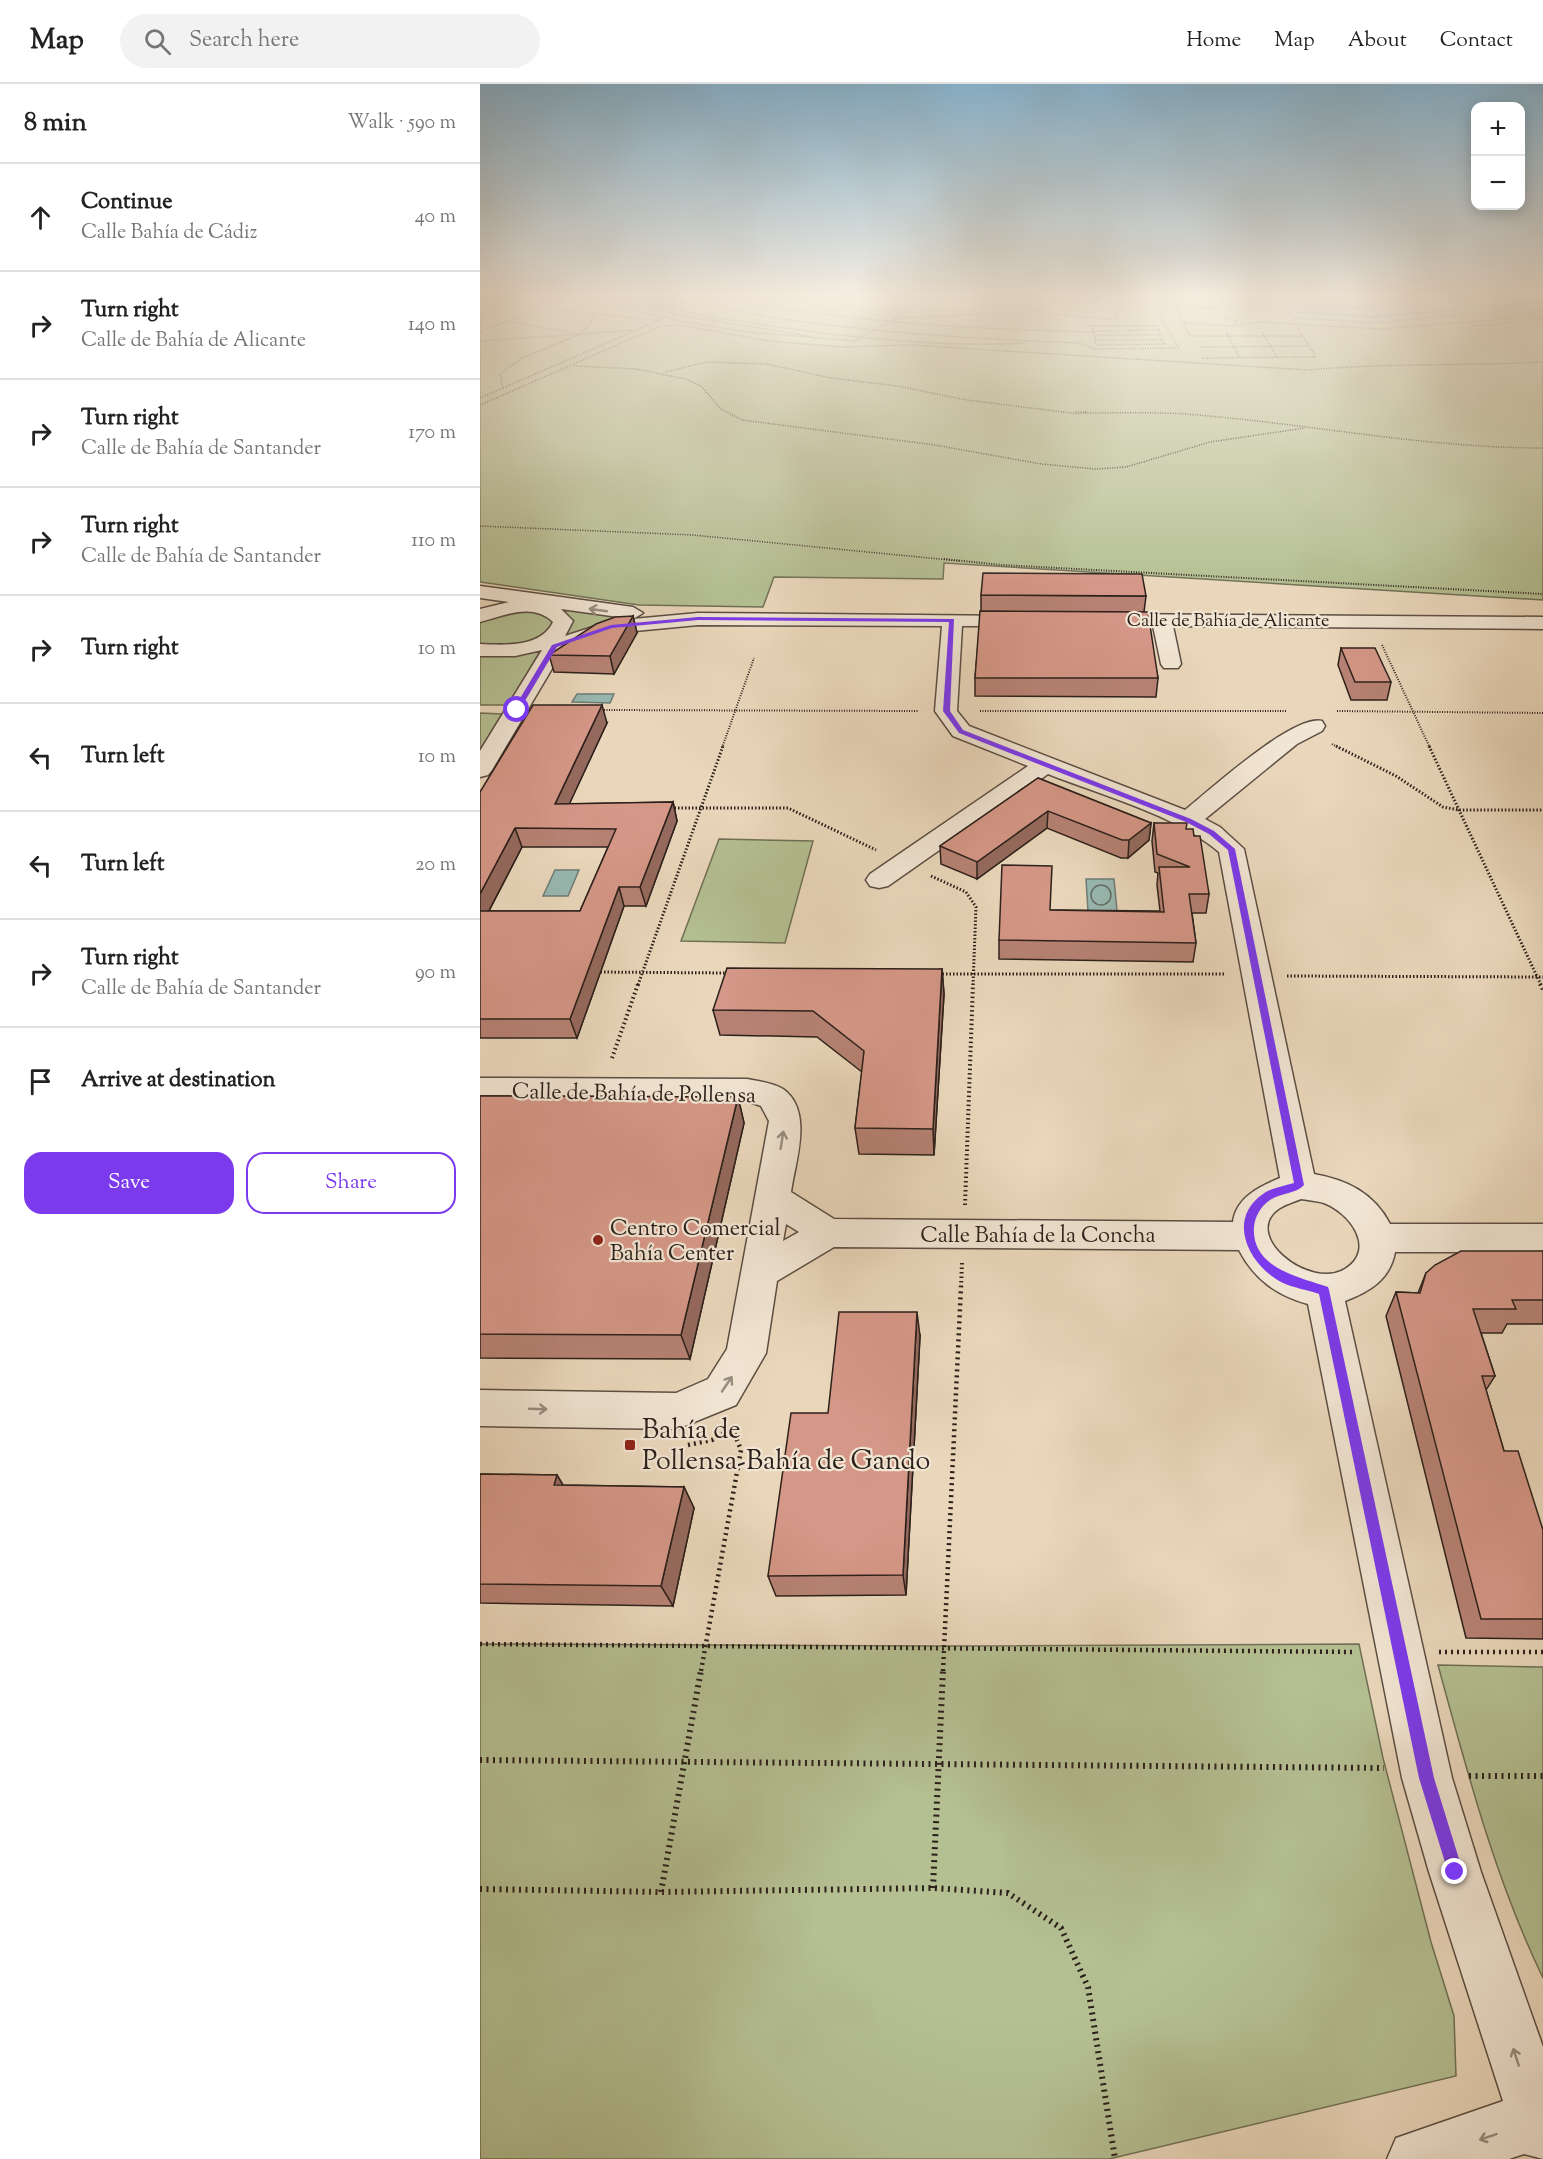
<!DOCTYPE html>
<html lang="en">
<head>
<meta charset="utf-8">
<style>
	body { margin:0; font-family:"Sorts Mill Goudy",serif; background:#f2f2f2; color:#222 }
	.controls { position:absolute; right:18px; top:18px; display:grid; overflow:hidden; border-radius:12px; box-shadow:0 3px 15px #0003 }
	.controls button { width:54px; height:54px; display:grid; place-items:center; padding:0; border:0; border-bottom:2px solid #e0e0e0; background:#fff; color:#222; font:30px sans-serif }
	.stop { position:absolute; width:18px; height:18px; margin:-14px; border:4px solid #7c3aed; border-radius:50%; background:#fff }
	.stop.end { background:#7c3aed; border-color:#fff; box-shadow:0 2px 6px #0008 }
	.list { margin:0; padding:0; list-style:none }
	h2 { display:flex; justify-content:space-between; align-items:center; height:78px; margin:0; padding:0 24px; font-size:26px }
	h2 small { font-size:20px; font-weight:400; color:#767676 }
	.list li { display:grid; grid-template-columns:39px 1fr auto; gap:18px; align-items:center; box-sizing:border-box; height:108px; padding:0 24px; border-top:2px solid #e0e0e0 }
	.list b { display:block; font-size:22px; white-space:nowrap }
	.list p { margin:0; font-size:20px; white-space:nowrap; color:#767676 }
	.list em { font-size:20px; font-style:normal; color:#767676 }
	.actions { display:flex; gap:12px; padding:18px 24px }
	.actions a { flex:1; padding:14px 0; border:2px solid #7c3aed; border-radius:18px; text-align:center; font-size:21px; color:#7c3aed }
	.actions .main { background:#7c3aed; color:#fff }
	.icon { flex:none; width:33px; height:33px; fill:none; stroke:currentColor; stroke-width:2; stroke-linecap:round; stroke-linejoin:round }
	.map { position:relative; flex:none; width:1063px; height:2075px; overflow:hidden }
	header { display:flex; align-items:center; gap:36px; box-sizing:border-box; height:84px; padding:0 30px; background:#fff; border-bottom:2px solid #e0e0e0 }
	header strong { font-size:28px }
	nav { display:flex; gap:33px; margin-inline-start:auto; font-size:21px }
	.search { width:420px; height:54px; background:#f2f2f2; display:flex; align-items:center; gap:15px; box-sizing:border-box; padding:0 21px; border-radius:33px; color:#767676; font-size:22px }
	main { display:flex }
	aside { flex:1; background:#fff }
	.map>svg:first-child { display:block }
	.green { fill:#b4bf92; stroke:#707056; stroke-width:1.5 }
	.water { fill:#98b9b3; stroke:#6d7c76; stroke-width:1.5 }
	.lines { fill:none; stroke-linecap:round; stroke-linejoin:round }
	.shore { stroke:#626c67; stroke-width:1.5 }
	.minor-casing { stroke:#5c4e43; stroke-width:3 }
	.path-far5 { stroke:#2c201b; stroke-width:1.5; stroke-dasharray:1 1.5; stroke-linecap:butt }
	.path-far4 { stroke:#2c201b; stroke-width:2; stroke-dasharray:1 1.5; stroke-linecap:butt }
	.path-far3 { stroke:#2c201b; stroke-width:3; stroke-dasharray:1.5 2; stroke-linecap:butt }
	.path-far2 { stroke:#2c201b; stroke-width:4; stroke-dasharray:1.5 3; stroke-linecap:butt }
	.path-far1 { stroke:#2c201b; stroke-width:4.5; stroke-dasharray:2 4; stroke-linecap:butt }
	.path { stroke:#2c201b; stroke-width:6; stroke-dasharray:2 4.5; stroke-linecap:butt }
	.minor { fill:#f1e5d3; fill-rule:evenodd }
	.wall { fill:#b78274; stroke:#2c201b; stroke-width:1.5; fill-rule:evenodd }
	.shaded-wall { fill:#956a5e; stroke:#2c201b; stroke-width:1.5 }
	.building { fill:#d59787; stroke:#2c201b; stroke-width:1.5 }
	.oneway { stroke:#988c80 }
	.route { fill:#7c3aed }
	.poi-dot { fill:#8f2418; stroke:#f1e5d3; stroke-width:2 }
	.labels { text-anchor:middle; stroke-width:4.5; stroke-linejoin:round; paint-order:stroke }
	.far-street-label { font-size:18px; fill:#2c201b; stroke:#f1e5d3 }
	.street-label { font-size:22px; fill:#2c201b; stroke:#f1e5d3 }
	.poi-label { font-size:22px; fill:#2c201b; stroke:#f1e5d3; text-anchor:start }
	.near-poi-label { font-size:27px; fill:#2c201b; stroke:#f1e5d3; text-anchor:start }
</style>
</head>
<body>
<header>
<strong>Map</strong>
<div class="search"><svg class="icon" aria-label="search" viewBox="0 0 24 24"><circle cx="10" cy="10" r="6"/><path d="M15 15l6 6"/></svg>Search here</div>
<nav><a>Home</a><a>Map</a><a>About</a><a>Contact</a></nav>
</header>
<main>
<aside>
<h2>8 min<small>Walk · 590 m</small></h2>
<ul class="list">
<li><svg class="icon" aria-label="ahead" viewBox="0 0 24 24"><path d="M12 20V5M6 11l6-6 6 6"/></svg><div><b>Continue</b><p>Calle Bahía de Cádiz</p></div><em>40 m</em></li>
<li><svg class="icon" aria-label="right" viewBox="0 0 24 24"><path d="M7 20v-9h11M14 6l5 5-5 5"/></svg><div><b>Turn right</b><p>Calle de Bahía de Alicante</p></div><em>140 m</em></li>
<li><svg class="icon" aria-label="right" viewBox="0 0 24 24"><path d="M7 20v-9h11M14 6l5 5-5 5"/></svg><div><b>Turn right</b><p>Calle de Bahía de Santander</p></div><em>170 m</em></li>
<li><svg class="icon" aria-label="right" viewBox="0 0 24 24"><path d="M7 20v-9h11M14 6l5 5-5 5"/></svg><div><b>Turn right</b><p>Calle de Bahía de Santander</p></div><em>110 m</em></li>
<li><svg class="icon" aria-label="right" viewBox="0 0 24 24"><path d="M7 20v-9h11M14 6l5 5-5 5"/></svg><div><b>Turn right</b></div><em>10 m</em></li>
<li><svg class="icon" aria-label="left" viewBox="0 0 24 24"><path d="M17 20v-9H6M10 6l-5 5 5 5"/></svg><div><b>Turn left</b></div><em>10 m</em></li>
<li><svg class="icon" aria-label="left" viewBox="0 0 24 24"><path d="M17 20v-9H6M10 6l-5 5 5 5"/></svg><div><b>Turn left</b></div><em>20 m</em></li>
<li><svg class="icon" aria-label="right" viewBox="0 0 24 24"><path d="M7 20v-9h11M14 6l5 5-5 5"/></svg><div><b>Turn right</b><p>Calle de Bahía de Santander</p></div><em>90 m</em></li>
<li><svg class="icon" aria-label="arrive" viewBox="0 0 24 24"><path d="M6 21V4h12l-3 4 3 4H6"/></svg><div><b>Arrive at destination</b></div></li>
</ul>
<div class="actions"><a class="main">Save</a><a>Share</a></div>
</aside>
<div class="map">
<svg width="1063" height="2075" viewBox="0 0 1063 2075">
	<rect width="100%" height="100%" fill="#ead7bb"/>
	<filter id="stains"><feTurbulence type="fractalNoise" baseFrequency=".00333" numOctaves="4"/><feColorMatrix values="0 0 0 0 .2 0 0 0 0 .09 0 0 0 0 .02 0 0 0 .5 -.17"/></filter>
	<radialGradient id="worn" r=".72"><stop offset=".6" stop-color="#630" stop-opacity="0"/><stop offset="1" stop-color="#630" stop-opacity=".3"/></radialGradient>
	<path class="green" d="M0,214H1063V516L464,479L463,495L294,493L283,523L159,521L0,498Z
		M88,526L153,532L87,552L83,551V528Z
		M25,527L60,528L76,539C62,565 26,562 0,563V535Z
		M61,566L28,621H0V569Z
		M0,629L22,630L0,666Z
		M239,755L333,757L305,859L201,857Z
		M0,1560L465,1562L879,1560L903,1674L951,1858L974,1932L976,1992L629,2075H0Z
		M958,1581L1063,1583V1894C1015,1795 987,1687 958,1581Z"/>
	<path class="water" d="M568,214H1041L1063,215V232L1022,227L895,239L813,234L805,223H728L608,215L572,219Z
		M97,610H134L130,619L92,618Z
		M75,786H99L88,812H63Z
		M606,795H634L637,827H608Z"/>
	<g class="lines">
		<path class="shore" d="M675,214L805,217L817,228L894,233L1022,221L1063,226
			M815,214L821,221L895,225L1021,214L1063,219
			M854,214H930
			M611 811a10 10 0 1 1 20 0a10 10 0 1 1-20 0Z"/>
		<defs>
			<path id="minor" d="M0,502L153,523L163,529L153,535L81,525L93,537L85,552L131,537L218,529L549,532L552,536L549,540L542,542H482L477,627L489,642L705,726C730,706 813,630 842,637L845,642L842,647L817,660L725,735L740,743L764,765L834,1090C867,1096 894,1109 910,1140H1063V1168H915C910,1196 889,1208 865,1217L972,1694L1001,1788L1063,1963V2075L1044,2070L1029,2075H907L916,2054L1023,2017L949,1788L922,1694L828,1220C796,1211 774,1195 759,1166L354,1163L297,1197L286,1269L256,1321L197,1345L0,1342V1306L196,1309L228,1295L247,1265L289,1037L281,1022L267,1017L0,1016V994L267,995C278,997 293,999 303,1005C334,1027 315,1078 311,1108L354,1135L753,1138C756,1113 781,1102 800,1094L739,768C696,731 621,711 568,690L408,802L399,804L390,802L386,796L390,790L548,682L473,652L455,627L462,542L218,541L134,549L83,566L12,686L8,691L0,693V667L62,566L35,572H0V560C24,561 61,564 73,538C52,518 23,532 0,538V525L29,518L0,514ZM821,1115C828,1116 837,1117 844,1119C870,1129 897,1165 865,1185C829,1207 759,1150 800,1124C806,1120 814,1118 821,1115ZM306,1140L319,1148L303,1157Z
				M624,530L1063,533V545L693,542L701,580L698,584H684L681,580L673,542L617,540L614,536L617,532Z"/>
		</defs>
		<use href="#minor" class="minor-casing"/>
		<path class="path-far5" d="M3,214L77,226L178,236
			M101,214L210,239L267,248L375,257L452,214
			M127,214L204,232L329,252
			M142,214C214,232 286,242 359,251C420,257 480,263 542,259
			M153,214L187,222
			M187,214C324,244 461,254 601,259L613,265L699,264L677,228L699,227
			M236,214C361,237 486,245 613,248
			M413,214L404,227L416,234L552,228
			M560,214L563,220L552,228L638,236L635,225H697L704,239L753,242L780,238L900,245L1063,232
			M1059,214H1063
			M563,220L599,218L645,223
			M221,221L240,215
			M185,222L204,218
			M697,225L734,224L736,228
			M344,231L378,214
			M26,237L94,249
			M704,239L710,252H823
			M987,239L996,242L1063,235
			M612,242H677L685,260L616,261Z
			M753,242L757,237L745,234L757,214H761
			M613,247L679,246
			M0,248L61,224
			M746,248L759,273
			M782,248L797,273
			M614,251H681
			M615,256H683
			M0,257L101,250L117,230
			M720,263L829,262
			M722,274L836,273L815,240
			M94,282L156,285L206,295L221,302L241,325L262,336L455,361L561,380L616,385L646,383L730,358L825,344
			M186,288L226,278L287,280L351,294L417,302L487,316L599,330L606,328H594
			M23,304L20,290L42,274L101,250L155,246
			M0,314L184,234
			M0,321L178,243L200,241L289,257L361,263L432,261L827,286C906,279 984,282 1063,278
			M605,329C638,329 672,328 705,330C825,339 943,364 1063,364
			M0,442L213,451L480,477"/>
		<path class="path-far4" d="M464,475L522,481L1063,510
			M902,561L950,664
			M119,626L439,627
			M500,627H807
			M857,627L1063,629
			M852,660L859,664
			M242,664L274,574"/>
		<path class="path-far3" d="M856,662L916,692L963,723L979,726H1063
			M949,662L1061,901
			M191,724H308L396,766
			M451,792L486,808L496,823L493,901
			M117,888L248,889
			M459,890H746
			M807,892L1063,893
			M158,901L243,662"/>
		<path class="path-far2" d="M1060,900L1063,906
			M132,974L158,900
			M485,1121L493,900
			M481,1203L482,1179"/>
		<path class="path-far1" d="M208,1361L232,1356L252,1344L261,1366L221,1587
			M0,1560L875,1568
			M959,1568H1063
			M463,1587L481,1202"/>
		<path class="path" d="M0,1676L904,1684
			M989,1692H1063
			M453,1804L463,1586
			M0,1805L181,1808L453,1804L528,1809L581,1844L608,1903L635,2075
			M181,1808L221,1586"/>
		<use href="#minor" class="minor"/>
	</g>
	<path class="wall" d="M501,511L666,512L664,528L678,594L676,613L495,612V594L501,527Z
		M153,532L157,549L134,590L74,588L69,571Z
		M861,564L911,598L907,616H871L858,581Z
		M127,639L89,720L193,718L197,737L166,822H144L97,954H0V708ZM42,763H128L100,827H9Z
		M558,694L671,739L669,756L648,774H641L567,744L497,795L461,780L460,762Z
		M674,739L706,745L714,752L729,810L726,829H712L716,859L713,878L519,875V856L570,826L680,827L677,801L678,789L675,788L672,757Z
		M462,885L464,910L454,1071L379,1070L375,1044L382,988L337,953L240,951L233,926Z
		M0,1012L258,1013L264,1039L210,1275L0,1274Z
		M1063,1167V1240H1027L1022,1249H1001L1015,1292L1006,1306L1024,1367L1063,1446V1555L986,1554L906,1232L916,1208L938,1209L946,1189Z
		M440,1252L426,1511L296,1512L288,1492Z
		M0,1390L77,1391L83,1401L204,1403L214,1424L193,1522L0,1519Z"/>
	<path class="shaded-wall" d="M153,532L157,549L134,590L130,572Z
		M122,621L127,639L81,738L75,720Z
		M193,718L197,737L166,822L160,803Z
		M568,727L567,744L497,795V778Z
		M671,739L669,756L648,774L649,756Z
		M35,744L42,763L0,844V810Z
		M139,803L144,822L97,954L90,935Z
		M462,885L464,910L454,1071L453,1045Z
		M258,1013L264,1039L210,1275L201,1251Z
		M437,1228L440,1252L426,1511L423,1491Z
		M77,1391L90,1413L74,1401Z
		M204,1403L214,1424L193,1522L181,1502Z"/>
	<path class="building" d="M503,489L662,490L666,512L501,511Z
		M500,527L668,528L678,594H495Z
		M153,532L130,572L69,571L116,540L135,533Z
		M861,564H895L911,598H875Z
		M53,621H122L75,720L193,718L160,803H139L90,935H0V827H100L136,745L35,744L0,810V708Z
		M558,694L671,739L649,756H642L568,727L497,778L460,762Z
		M674,739H707L706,745H713L714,752H720L729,810H709L716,859L519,856L522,781L572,782L570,826L684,828L679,783H710L677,770Z
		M247,884L462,885L453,1045L375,1044L384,967L333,927L233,926Z
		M0,1012L258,1013L201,1251L0,1250Z
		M981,1167H1063V1216H1032L1036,1225H993L1015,1292H1002L1024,1367H1038L1063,1446V1535H1001L916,1208L940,1209L946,1189L955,1181Z
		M359,1228H437L423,1491L288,1492L311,1329H348Z
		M0,1390L77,1391L74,1401L204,1403L181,1502L0,1500Z"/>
	<defs><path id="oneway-shaft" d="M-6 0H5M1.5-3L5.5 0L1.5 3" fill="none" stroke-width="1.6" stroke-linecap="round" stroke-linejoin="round" transform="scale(1.5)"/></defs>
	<g class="oneway">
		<use href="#oneway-shaft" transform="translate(118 526) rotate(-172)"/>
		<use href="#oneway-shaft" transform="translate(302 1056) rotate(-81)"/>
		<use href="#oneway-shaft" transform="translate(247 1300) rotate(-56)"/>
		<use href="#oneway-shaft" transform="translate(58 1325) rotate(2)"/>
		<use href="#oneway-shaft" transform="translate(1036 1973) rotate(-108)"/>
		<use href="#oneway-shaft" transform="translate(1008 2053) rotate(161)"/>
	</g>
	<linearGradient id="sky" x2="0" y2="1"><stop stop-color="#88b6d3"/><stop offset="0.42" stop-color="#f6ede0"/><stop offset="1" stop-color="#f6ede0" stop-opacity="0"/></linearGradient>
	<rect width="1063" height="504" fill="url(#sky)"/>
	<path class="route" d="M218,533L474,535L470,627L483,646L711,735L734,747L755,765L824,1101C816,1110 800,1109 790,1116C781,1122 775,1132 774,1143C771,1184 819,1193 848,1203L849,1206L954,1694L983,1788L981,1794L975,1796L970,1794L968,1788L939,1694L839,1210C828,1206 814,1204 803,1199C770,1183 745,1136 783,1110C791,1104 804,1102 814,1099L748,766L729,750L706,738L479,649L463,627L469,538L218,536L132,544L77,563L39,627L33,626L72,561L131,541Z"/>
	<g class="poi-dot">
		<circle cx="118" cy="1156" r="6"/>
		<rect x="144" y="1355" width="12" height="12" rx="3"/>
	</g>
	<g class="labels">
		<g class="far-street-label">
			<text x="748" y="542">Calle de Bahía de Alicante</text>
		</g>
		<g class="street-label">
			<text transform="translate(154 1008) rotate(1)" y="8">Calle de Bahía de Pollensa</text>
			<text x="558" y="1158">Calle Bahía de la Concha</text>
		</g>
		<g class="poi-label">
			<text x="130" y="1151">Centro Comercial<tspan x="130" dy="25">Bahía Center</tspan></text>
		</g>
		<g class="near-poi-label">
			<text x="162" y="1354">Bahía de<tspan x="162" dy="31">Pollensa-Bahía de Gando</tspan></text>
		</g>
	</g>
	<rect width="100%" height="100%" filter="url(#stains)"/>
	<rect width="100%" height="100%" fill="url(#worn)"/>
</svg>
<div class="controls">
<button>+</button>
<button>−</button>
</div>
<div class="stop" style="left:37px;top:626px"></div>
<div class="stop end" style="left:975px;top:1788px"></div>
</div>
</main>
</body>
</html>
